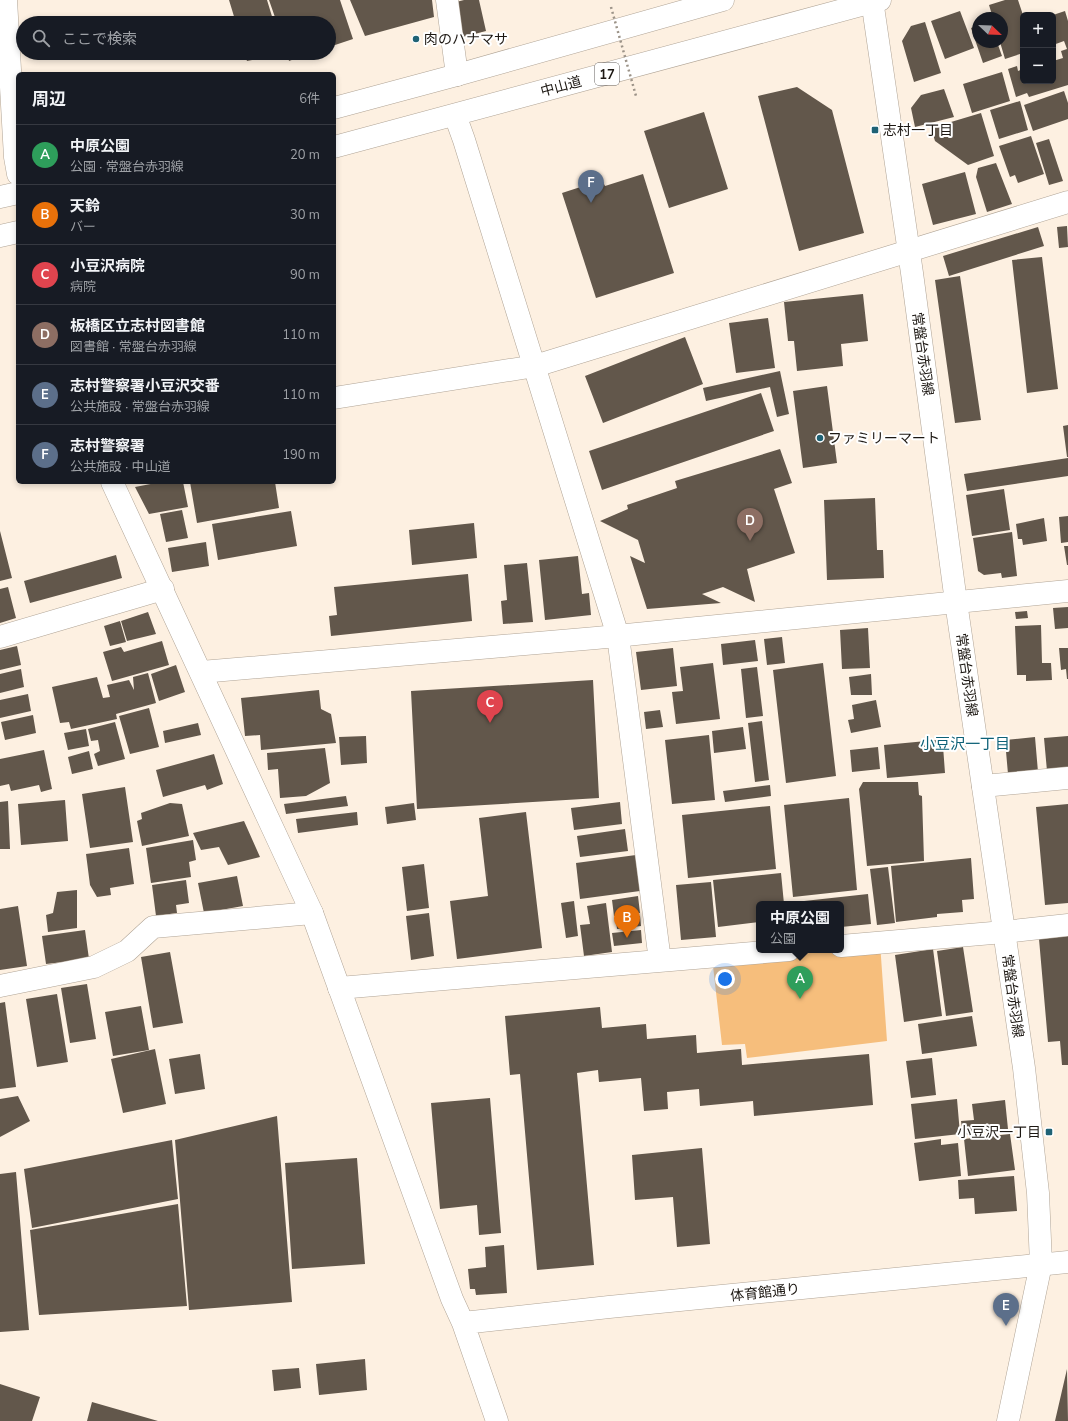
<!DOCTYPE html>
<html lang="ja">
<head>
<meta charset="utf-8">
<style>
	body { margin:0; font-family:"Nunito Sans","Noto Sans JP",sans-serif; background:#242831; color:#f1f3f6 }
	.controls { position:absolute; right:12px; top:12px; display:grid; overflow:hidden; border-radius:6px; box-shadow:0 2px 6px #0003 }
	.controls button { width:36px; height:36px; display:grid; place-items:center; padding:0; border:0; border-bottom:1px solid #363941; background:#171b24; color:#f1f3f6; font:20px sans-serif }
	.compass { position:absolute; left:972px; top:12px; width:36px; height:36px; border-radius:50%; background:#171b24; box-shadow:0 2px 6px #0003; rotate:113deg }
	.you { position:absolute; left:725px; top:979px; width:14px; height:14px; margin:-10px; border:3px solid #fff; border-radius:50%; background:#1a73e8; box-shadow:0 0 0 6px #1a73e833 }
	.badge { display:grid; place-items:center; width:26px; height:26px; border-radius:50%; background:#db2777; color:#fff; font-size:13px; font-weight:700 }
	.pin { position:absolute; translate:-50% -33px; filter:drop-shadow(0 1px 2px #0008) }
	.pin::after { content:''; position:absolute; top:21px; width:14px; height:12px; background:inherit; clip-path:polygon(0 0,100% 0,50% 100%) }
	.popup { position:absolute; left:756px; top:901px; width:88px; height:52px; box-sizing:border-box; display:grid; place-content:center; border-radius:6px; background:#171b24; filter:drop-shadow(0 1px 3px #0005); font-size:13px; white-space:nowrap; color:#9ea1a6 }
	.popup b { font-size:15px; color:#f1f3f6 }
	.popup::after { content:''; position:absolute; left:50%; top:100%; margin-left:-8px; border:8px solid transparent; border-top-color:#171b24 }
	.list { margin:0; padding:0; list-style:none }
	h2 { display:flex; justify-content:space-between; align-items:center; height:52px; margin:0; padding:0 16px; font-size:17px }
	h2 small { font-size:13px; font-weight:400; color:#9ea1a6 }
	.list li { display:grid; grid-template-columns:26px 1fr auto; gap:12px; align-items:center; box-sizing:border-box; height:60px; padding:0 16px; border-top:1px solid #363941 }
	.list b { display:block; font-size:15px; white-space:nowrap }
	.list p { margin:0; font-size:13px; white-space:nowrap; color:#9ea1a6 }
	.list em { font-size:13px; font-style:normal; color:#9ea1a6 }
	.icon { flex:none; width:22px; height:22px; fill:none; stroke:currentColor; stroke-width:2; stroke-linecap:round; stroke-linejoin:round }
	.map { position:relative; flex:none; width:1068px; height:1421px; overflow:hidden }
	.search { position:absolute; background:#171b24; box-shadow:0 2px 6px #0003; left:16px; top:16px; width:320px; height:44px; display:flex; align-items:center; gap:10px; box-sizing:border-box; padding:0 14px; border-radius:22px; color:#9ea1a6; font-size:15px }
	.panel { position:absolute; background:#171b24; box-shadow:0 2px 6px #0003; left:16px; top:72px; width:320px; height:412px; border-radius:6px }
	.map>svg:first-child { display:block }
	.green { fill:#f6be7c }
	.building { fill:#62574b }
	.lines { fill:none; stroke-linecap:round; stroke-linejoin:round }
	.minor-casing { stroke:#b0a496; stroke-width:23 }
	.tertiary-casing { stroke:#b0a496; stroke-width:23 }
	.secondary-casing { stroke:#b0a496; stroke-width:23 }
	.trunk-casing { stroke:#b0a496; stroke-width:23 }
	.minor { stroke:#fff; stroke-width:22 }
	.tertiary { stroke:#fff; stroke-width:22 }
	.secondary { stroke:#fff; stroke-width:22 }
	.trunk { stroke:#fff; stroke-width:22 }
	.path-bridge { stroke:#9c9388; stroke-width:2.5; stroke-dasharray:2 3; stroke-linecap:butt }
	.poi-dot { fill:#1f6275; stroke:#fff; stroke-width:1.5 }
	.labels { text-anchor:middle; stroke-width:4; stroke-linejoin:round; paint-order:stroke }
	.shield { fill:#fff; stroke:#615d5a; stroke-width:1 }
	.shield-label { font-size:13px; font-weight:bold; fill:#1d1813 }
	.poi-label { font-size:14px; fill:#1d1813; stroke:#fff; text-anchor:start }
	.street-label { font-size:14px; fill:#1d1813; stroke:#fff }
	.neighbourhood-label { font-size:15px; fill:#0d6177; stroke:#fff }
</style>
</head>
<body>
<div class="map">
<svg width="1068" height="1421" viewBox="0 0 1068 1421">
	<rect width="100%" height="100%" fill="#fdf0e1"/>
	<path class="green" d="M880,943L887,1041L747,1058L745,1044L722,1045L712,957L789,950H841Z"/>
	<path class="building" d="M229,0H267L274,23H236Z
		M269,0H340L353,39L329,47V23H277Z
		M350,0H432L434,17L365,36Z
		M464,0H479L486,31L463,37L456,2Z
		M1005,0H1018L1023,15V53L1005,59L1000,42H1002V18H993L989,5Z
		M960,11L974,48L945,59L931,21Z
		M1065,11L1068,21V85L1029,97L1027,93L1016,97L1008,69L1017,66L1018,71L1023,69V81H1053V61L1063,58L1061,51L1067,49L1064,41L1053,45V15Z
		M925,22L941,73L914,82L902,41L911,26Z
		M978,25V42H997L1002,56L983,63L971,28Z
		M244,53H271L272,56L247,61Z
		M287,53H311L289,61Z
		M1002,72L1010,101L972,113L963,84Z
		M797,87L832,110L864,233L799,251L758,96Z
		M944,89L954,117L915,127L911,108L921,95Z
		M1064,91L1068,103V119L1033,131L1024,105Z
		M1020,101L1028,130L999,139L990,110Z
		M704,112L728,189L669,208L644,131Z
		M981,113L994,156L968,165L935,141L931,128Z
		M1031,136L1044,174L1018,183L1015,175L1010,177L999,146Z
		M1049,139L1063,181L1049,185L1036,143Z
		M996,163L1012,204L987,212L976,177L978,168Z
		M965,172L976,214L933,225L922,184Z
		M643,174L674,273L596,298L562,193L602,180L605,186Z
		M1067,226L1068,247L1059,248L1057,227Z
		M1038,227L1044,246L949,276L943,256Z
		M1042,257L1058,389L1027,393L1012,260Z
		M960,276L981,420L955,423L935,280Z
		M863,294L868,341L841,344L843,366L797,371L794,341H788L784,302Z
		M768,318L775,368L736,373L729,323Z
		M685,337L703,384L603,423L585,376Z
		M780,371L789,414L777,417L770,387L706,401L703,388Z
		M827,386L837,463L803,468L793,391Z
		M761,393L774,431L602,490L589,451Z
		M1068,425V457H1067L1063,426Z
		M780,449L792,483L774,489L795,553L747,569L755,602L723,587L702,594L721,603L647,609L630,556L645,563L638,540L600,521L628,509L627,505L677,488L675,481Z
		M1068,458V476L967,491L964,474Z
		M161,482H183L188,507L149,514L135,487Z
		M190,482H275L279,508L197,523Z
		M1004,489L1010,530L972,536L966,495Z
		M875,498L877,550H883L884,578L827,580L824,500Z
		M182,510L188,538L166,542L160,514Z
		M291,511L297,546L218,560L212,524Z
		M1068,516V542L1061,543L1059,517Z
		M1044,518L1047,541L1023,545L1022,539H1018L1016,524Z
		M474,523L477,558L412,565L409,530Z
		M0,531L12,578L0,581Z
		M1012,532L1017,576L1002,578L1001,573L984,575L978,571L973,538Z
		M206,542L209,566L172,572L168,548Z
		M1064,546H1068V565H1067Z
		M116,555L122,578L30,603L24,581Z
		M578,556L582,594L589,593L591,615L545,620L539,560Z
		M527,563L533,622L503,624L501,601L507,600L504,565Z
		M468,574L472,621L331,636L329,616L337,615L334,587Z
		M8,587L16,618L0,623V589Z
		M1068,607V628L1055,629L1053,608Z
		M1027,611L1028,618L1016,619L1015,612Z
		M148,612L156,634L127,641L121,621Z
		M120,621L126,642L110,646L104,626Z
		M1041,625L1042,663H1051L1052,680L1026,681V675H1017L1015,626Z
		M868,628L870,668L842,669L840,630Z
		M782,637L785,663L767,665L764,639Z
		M755,640L758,661L723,665L721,644Z
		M162,641L169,665L112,681L103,652L121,647L124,652Z
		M17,646L21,665L0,670V650Z
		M673,648L677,686L641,690L636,652Z
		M1059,648H1068V679H1067L1066,669L1061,670Z
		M713,663L720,719L676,724L672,692L683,691L680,667Z
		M823,663L836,776L786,783L773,670Z
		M176,665L185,692L159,701L151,674Z
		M757,667L763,716L746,718L741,669Z
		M21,669L24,687L0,693V674Z
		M148,673L156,703L116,714L117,719L71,729L69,722L60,723L52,687L97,677L103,698L110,697L107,685L129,680L134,690L133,677Z
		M871,674L872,695H851L849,677Z
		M593,680L599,798L417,809L411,691Z
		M319,690L321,709L331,714L336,743L261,750L260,735L245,736L241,698Z
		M28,694L31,711L0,718V700Z
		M876,700L881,727L851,733L848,720L854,719L852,705Z
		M149,708L159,747L130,754L119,716Z
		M660,710L663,727L646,729L644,712Z
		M33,715L36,733L5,740L1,722Z
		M762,721L769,780L755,782L748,723Z
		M115,722L125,759L98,766L94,754L100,751L98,740L91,741L88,729Z
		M198,723L201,735L165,743L163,731Z
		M743,727L746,749L714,753L712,731Z
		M86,729L89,746L68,750L64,733Z
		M709,735L715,800L672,804L665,740Z
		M366,736L367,763L341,765L339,737Z
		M1068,736V769L1047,771L1044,738Z
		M1035,737L1038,772L1008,774L1005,740Z
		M937,740V746H943L945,773L887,778L884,745Z
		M878,747L880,769L852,772L850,750Z
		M325,748L330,783L306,796L280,798L278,769L268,770L267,753Z
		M44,750L52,789L41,792L39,785L11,791L9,784L0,786V759Z
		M89,751L93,769L72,774L68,757Z
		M214,754L223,784L207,790L205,785L163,797L156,770Z
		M863,782H918L919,795L922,796L924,861L867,866L859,789Z
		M770,785L771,796L725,802L723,791Z
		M125,787L133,842L90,848L82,794Z
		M346,796L348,806L286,814L284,804Z
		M849,798L857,890L793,897L784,805Z
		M65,800L68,841L21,845L18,804Z
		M8,801L10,849H0V802Z
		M620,802L622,824L574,830L571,808Z
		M170,803L182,804L189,836L142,846L137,821L142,819L141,813Z
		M414,803L416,820L387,824L385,807Z
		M1068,804V903L1045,905L1036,807Z
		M770,806L776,869L688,878L682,815Z
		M357,812L358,825L298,833L296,819Z
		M526,812L542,948L457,959L450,901L488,896L479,818Z
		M244,821L260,857L228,865L219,847L201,850L193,833Z
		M625,829L628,851L580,857L577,836Z
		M193,840L196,860L189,862L191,877L151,883L146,848Z
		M129,848L134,884L110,888L111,895L97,897L90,885L86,854Z
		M636,855L640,891L580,899L576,863Z
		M971,858L974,899L962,900L963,912L937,914V917L896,922L891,866Z
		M424,864L429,908L407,911L402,867Z
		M888,867L895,923L877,925L870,869Z
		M781,873L784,904H759V922L718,927L713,880Z
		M237,876L243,906L204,913L198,883Z
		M186,880L189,903L176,905L177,913L156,916L152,885Z
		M711,882L716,937L681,940L676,885Z
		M77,890V928L48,932L46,915L53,913L57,892Z
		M868,894L871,924L841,927V904H796L795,902Z
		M638,896L640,913L614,916L612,900Z
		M574,901L578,936L566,938L561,903Z
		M606,903L612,952L584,956L580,925L590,924L587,906Z
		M18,906L27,966L0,970V909Z
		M429,913L434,956L411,960L406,916Z
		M640,916L641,926L617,929L616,920Z
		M85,930L89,959L46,964L42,936Z
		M641,930L642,943L614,946L612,933Z
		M1068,936V1065H1062L1060,1041L1048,1042L1039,939Z
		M963,947L973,1012L946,1016L937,951Z
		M933,949L942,1016L904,1022L895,955Z
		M170,952L183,1023L153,1028L141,957Z
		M87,984L96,1039L70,1043L61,988Z
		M57,994L68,1062L37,1067L26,999Z
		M5,1002L16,1087L0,1089V1003Z
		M141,1006L149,1050L113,1056L105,1012Z
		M600,1007L602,1028L646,1024L647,1039L696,1035L697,1053L741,1049L742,1065L869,1054L873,1105L754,1116L753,1101L700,1106L699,1089L667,1092L668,1109L644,1111L641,1078L599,1082L598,1070L577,1073L594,1265L537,1270L520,1074L510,1075L505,1016Z
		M972,1016L977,1046L922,1054L918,1024Z
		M155,1049L166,1104L123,1113L111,1059Z
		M200,1054L205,1089L175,1094L169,1059Z
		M932,1058L936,1095L911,1098L906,1061Z
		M18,1096L30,1121L0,1137V1099Z
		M490,1098L501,1233L479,1235L477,1205L440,1209L431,1103Z
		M957,1099L960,1134L915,1139L911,1104Z
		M1005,1100L1008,1129L963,1135L961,1121L974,1120L972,1104Z
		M277,1116L292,1302L189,1310L175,1140Z
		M1010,1134L1015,1170L968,1176L964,1139Z
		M941,1139V1145L958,1143L961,1176L919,1181L914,1143Z
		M172,1140L178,1199L32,1228L24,1169Z
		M702,1148L710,1244L677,1247L673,1197L635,1200L632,1155Z
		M357,1158L365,1264L292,1269L285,1163Z
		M16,1172L29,1330L0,1332V1174Z
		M1014,1176L1017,1211L975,1214L974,1198L959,1199L958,1180Z
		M178,1204L187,1306L39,1315L30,1230Z
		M504,1245L507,1293L476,1295L475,1289H470L468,1269L486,1267L485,1247Z
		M365,1359L367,1390L319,1395L316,1364Z
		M299,1368L301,1388L274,1391L272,1370Z
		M1067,1369L1068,1421H1055Z
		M0,1384L40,1397L32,1421H0Z
		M92,1402L158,1421H87Z"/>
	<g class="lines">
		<defs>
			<path id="minor" d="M6,0L15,157L18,174
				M447,0L457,75
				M455,115L464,140L618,636L660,961
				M334,398L535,366L1068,202
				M0,637L163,589
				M201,672L596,638L1068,591
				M983,786L1068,778
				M841,946L1004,932L1068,925
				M0,986L94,967L127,951L153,927L312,913
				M339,988L789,950"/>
			<path id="tertiary" d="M112,482L312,913L452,1299L463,1323L497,1421
				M463,1323L609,1307L1068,1262"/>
			<path id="secondary" d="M872,0L912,273L956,602L1024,1068L1038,1193L1041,1264L1008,1421"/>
			<path id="trunk" d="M334,108L457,75L723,0
				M334,147L880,0
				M0,197L18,193
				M0,236L18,232"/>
		</defs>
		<use href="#minor" class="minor-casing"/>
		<use href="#tertiary" class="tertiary-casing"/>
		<use href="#secondary" class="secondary-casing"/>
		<use href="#trunk" class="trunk-casing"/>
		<use href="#minor" class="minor"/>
		<use href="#tertiary" class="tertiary"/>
		<use href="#secondary" class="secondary"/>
		<use href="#trunk" class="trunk"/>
		<path class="path-bridge" d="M611,7L636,96"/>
	</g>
	<g class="poi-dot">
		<circle cx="416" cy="39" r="4"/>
		<rect x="871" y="126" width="8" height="8" rx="2"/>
		<circle cx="820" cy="438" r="4"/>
		<rect x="1045" y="1128" width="8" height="8" rx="2"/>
	</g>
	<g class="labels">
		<rect class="shield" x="595" y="63" width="24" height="22" rx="3"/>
		<g class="shield-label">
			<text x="607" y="79">17</text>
		</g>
		<g class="poi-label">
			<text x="424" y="44">肉のハナマサ</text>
			<text x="883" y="135">志村一丁目</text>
			<text x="828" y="443">ファミリーマート</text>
			<text x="1041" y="1137" text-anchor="end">小豆沢一丁目</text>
		</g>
		<g class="street-label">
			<text transform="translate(561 86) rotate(-15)" y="5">中山道</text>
			<text transform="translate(923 354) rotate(82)" y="5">常盤台赤羽線</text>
			<text transform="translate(967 675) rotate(82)" y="5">常盤台赤羽線</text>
			<text transform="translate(1013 996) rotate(82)" y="5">常盤台赤羽線</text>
			<text transform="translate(765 1292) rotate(-6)" y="5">体育館通り</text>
		</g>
		<g class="neighbourhood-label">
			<text x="965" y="749">小豆沢一丁目</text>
		</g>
	</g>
</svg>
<div class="controls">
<button>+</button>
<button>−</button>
</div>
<svg class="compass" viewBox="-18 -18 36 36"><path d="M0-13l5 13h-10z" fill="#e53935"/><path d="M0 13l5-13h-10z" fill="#9ea1a6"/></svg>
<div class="you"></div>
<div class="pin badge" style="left:800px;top:999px;background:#2e9e5b">A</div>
<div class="popup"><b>中原公園</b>公園</div>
<div class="pin badge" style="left:627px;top:938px;background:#e8710a">B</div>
<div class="pin badge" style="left:490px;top:723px;background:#e0444e">C</div>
<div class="pin badge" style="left:750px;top:541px;background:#8d6e63">D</div>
<div class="pin badge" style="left:1006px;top:1326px;background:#5c6f8a">E</div>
<div class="pin badge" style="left:591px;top:203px;background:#5c6f8a">F</div>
<div class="search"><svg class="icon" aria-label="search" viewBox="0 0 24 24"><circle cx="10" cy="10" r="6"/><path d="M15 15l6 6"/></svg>ここで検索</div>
<section class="panel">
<h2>周辺<small>6件</small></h2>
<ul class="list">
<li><span class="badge" style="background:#2e9e5b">A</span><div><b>中原公園</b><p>公園 · 常盤台赤羽線</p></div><em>20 m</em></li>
<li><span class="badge" style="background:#e8710a">B</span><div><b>天鈴</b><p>バー</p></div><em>30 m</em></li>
<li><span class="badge" style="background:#e0444e">C</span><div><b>小豆沢病院</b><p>病院</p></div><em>90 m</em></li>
<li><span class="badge" style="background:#8d6e63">D</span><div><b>板橋区立志村図書館</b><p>図書館 · 常盤台赤羽線</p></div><em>110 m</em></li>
<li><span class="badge" style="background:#5c6f8a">E</span><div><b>志村警察署小豆沢交番</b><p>公共施設 · 常盤台赤羽線</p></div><em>110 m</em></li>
<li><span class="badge" style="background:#5c6f8a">F</span><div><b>志村警察署</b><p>公共施設 · 中山道</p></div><em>190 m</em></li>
</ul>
</section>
</div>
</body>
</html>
